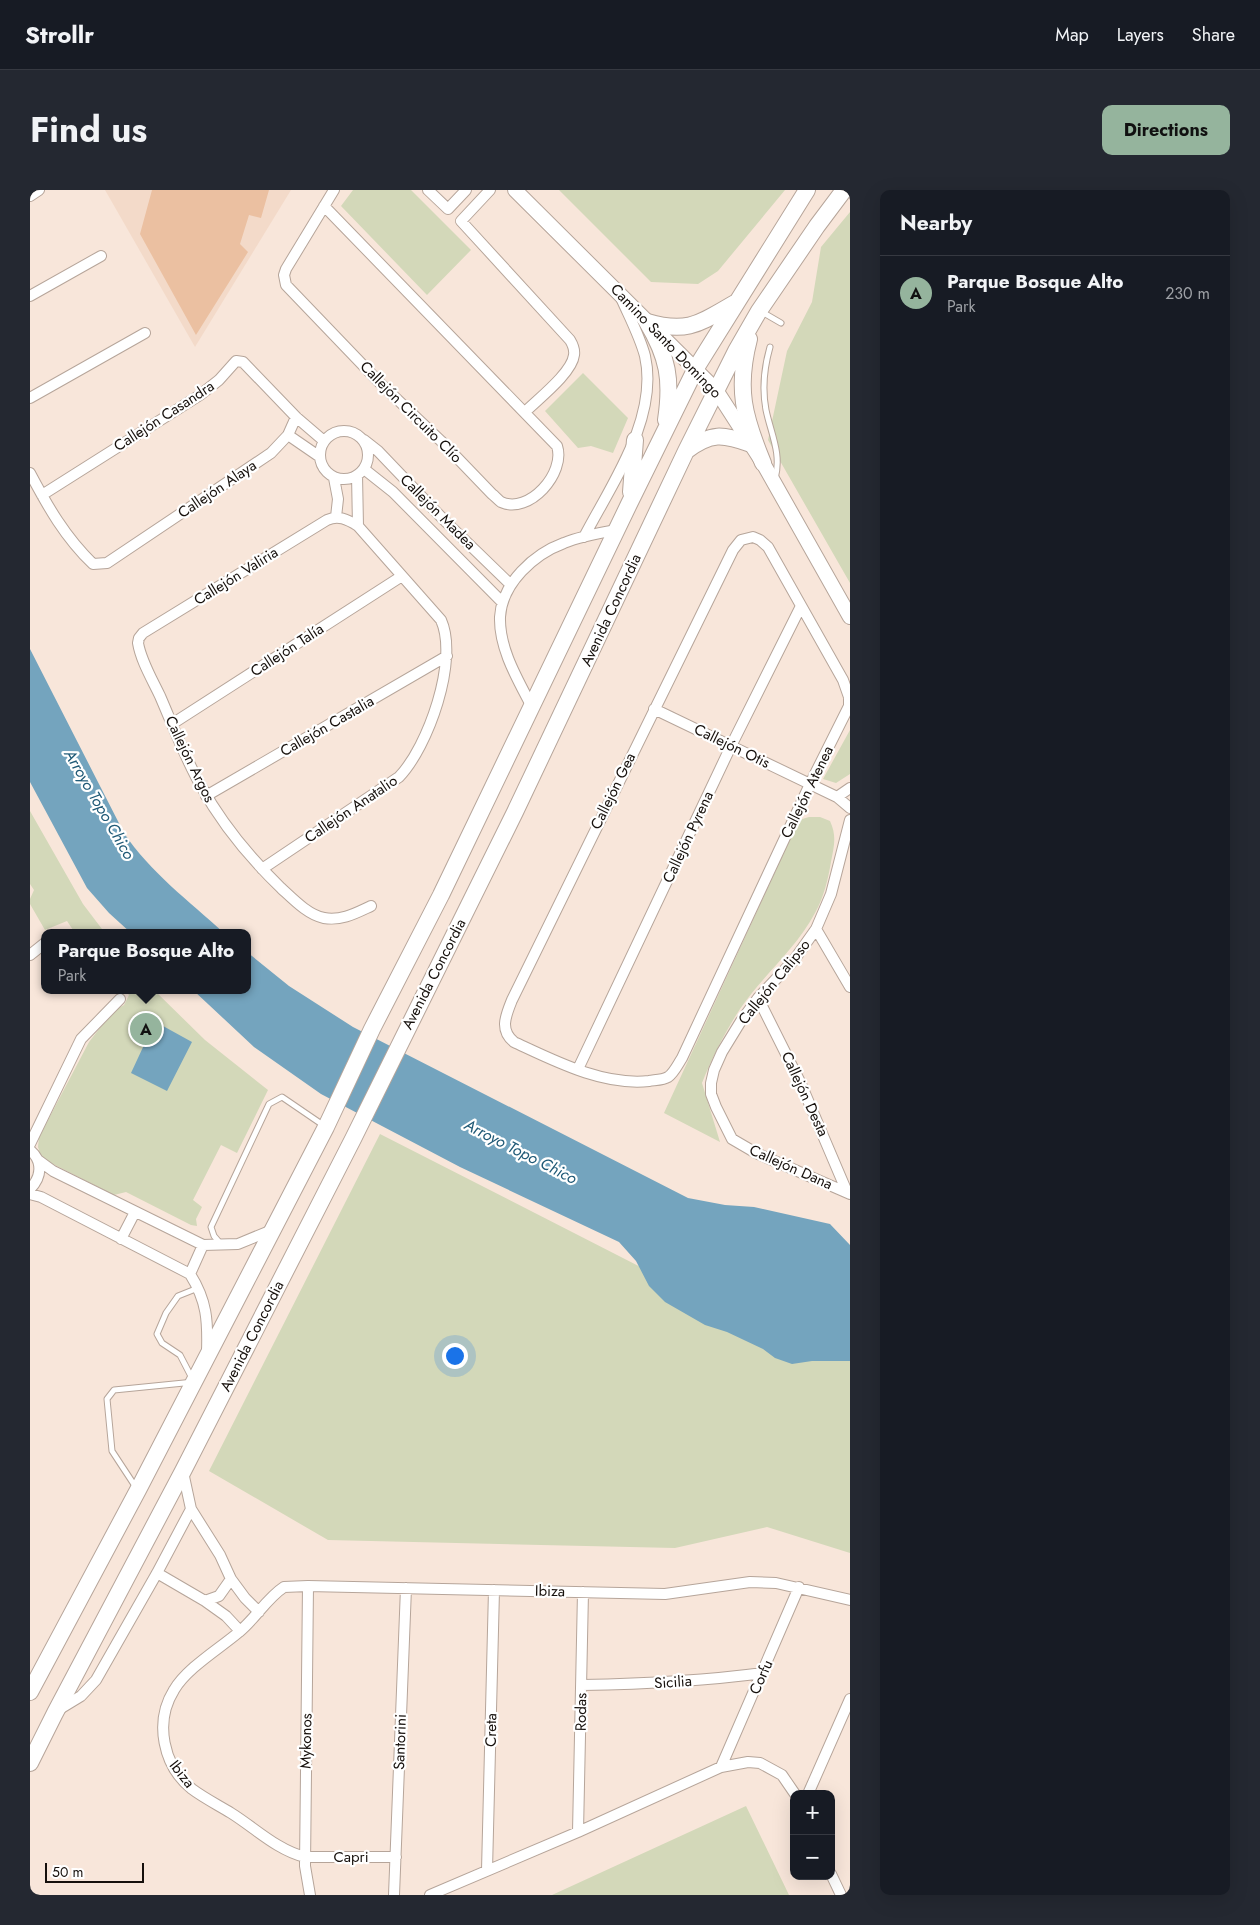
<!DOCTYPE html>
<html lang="en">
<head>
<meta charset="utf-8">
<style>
	body { margin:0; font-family:Jost,sans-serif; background:#242831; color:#f1f3f6 }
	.controls { position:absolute; right:15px; bottom:15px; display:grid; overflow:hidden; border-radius:10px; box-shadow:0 5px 20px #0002 }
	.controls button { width:45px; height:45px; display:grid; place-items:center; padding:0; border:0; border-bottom:1px solid #363941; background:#171b24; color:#f1f3f6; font:25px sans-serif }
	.scale { position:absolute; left:15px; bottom:12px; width:99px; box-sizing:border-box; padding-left:5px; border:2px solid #16100c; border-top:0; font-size:14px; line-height:18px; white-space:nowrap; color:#16100c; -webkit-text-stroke:4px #fff; paint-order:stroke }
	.you { position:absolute; left:424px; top:1165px; width:18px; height:18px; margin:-12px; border:4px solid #fff; border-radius:50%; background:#1a73e8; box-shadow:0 0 0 8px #1a73e833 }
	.badge { display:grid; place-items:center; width:32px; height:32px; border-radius:50%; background:#95b49d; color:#111; font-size:16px; font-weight:700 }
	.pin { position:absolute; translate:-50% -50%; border:2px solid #fff; box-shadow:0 1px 5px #0006 }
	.popup { position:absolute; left:11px; top:739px; width:210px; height:65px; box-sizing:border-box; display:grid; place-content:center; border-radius:10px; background:#171b24; filter:drop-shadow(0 1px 4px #0005); font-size:16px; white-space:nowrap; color:#9ea1a6 }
	.popup b { font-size:19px; color:#f1f3f6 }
	.popup::after { content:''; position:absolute; left:50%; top:100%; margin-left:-10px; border:10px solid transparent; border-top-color:#171b24 }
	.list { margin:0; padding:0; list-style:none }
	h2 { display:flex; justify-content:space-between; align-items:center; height:65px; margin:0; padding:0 20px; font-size:21px }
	h2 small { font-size:16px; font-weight:400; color:#9ea1a6 }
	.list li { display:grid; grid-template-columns:32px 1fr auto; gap:15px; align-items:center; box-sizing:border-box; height:75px; padding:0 20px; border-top:1px solid #363941 }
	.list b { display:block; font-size:19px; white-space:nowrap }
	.list p { margin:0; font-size:16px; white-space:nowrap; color:#9ea1a6 }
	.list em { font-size:16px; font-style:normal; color:#9ea1a6 }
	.map { position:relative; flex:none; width:820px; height:1705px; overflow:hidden; border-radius:10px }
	header { display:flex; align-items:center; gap:30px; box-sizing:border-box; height:70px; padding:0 25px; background:#171b24; border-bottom:1px solid #363941 }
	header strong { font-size:24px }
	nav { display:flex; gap:28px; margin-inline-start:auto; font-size:18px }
	.intro { display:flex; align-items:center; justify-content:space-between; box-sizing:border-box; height:120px; padding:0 30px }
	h1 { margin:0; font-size:35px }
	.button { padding:12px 22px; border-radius:10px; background:#95b49d; color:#111; font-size:18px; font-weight:700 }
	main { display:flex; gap:30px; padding:0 30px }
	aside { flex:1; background:#171b24; border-radius:10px; box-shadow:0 5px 20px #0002 }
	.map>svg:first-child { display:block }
	.built { fill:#f3dac9 }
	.green { fill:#d3d8b9 }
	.water { fill:#74a4be }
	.building { fill:#ebc0a1 }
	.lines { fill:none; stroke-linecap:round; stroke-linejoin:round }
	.lane-casing { stroke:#b6a59a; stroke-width:7 }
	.street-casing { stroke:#b6a59a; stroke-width:12 }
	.secondary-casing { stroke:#b6a59a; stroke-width:16 }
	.primary-casing { stroke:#b6a59a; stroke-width:18 }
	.lane { stroke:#fff; stroke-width:5 }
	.street { stroke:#fff; stroke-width:10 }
	.secondary { stroke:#fff; stroke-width:14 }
	.primary { stroke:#fff; stroke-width:16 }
	.labels { text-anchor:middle; stroke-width:4.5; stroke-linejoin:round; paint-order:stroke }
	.street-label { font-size:15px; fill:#16100c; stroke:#fff }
	.water-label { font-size:16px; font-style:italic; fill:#205a77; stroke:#fff }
</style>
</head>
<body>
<header>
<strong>Strollr</strong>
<nav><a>Map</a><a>Layers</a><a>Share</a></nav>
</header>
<div class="intro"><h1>Find us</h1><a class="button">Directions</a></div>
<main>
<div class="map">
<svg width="820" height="1705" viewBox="0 0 820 1705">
	<rect width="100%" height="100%" fill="#f8e6da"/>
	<path class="built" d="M75,0H261L165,157Z"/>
	<path class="green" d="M323,0H381L441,60L397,105L311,16Z
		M529,0H755L688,81L668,94L621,92Z
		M820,22V393L738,250L757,161L782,112L791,57Z
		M553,183L598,228L583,263L561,256L548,258L515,221Z
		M820,540V584L806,593L793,589Z
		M0,621L53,714L75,743H45L37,731L15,740L0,714V709L4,700L0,694Z
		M779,627H790L800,631C807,646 804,656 801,672C798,689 794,707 785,723C766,759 733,785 710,819C695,842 682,868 672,893L690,952L634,923L769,630Z
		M95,800H124L175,850L238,900L207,963L191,955L163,1010L172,1017L166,1029L167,1036L161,1035L96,1002L84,1005L21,973L11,966L8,957L9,947L59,852L83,821L94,815L99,805Z
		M350,944L681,1113L820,1141V1363L737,1337L645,1358L298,1350L179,1281Z
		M716,1616L759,1705H522Z"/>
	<path class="water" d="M0,459L94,643C120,682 159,711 194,743H101L79,723L57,698L0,592Z
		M217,762L259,796L323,837L658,1008L695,1015L724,1017L800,1034L820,1055V1171H782L762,1174L745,1168L733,1159L697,1142L675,1135L635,1112L619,1096L606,1071L589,1052L430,977L291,904L224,857L163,800H217Z
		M133,836L162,852L137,901L101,883L121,840L129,843Z"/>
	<path class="building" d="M122,0H239L231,28L219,25L210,54L218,62L166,145L110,44Z"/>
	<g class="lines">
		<defs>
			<path id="lane" d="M732,122L751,133
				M740,157C734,178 732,199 736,220C741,244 752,264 745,289
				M190,1053L184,1046L181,1037L239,914L252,907L293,935
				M105,1296L82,1261L77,1209L84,1200L164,1192L150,1165L132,1153L127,1144L136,1123L148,1106L168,1098"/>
			<path id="street" d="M398,0L418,19L436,0
				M460,0L431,31L540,150C543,155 545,159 544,165C542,183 508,209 495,222
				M0,6L9,0
				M294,16L527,256C536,283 499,325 471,312C468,310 465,306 462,304L411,251L350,193L256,95L254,85L256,79L304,0
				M0,106L71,66
				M0,208L115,143
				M290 265a24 24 0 1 1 48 0a24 24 0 1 1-48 0Z
				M258,245L290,267
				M334,250L348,261L414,330L481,395
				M334,279L363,302L472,412
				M0,283C18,317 35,347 63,374L77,373L241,263L258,245L266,227
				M327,285L328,336
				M304,288L308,309L306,327
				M12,305L170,205L189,190L206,171L213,172L266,227L294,251
				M554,347C581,295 629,228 615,166C610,147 600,128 592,110
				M723,347L730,350L738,357L813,490L819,507V516L780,594L652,868C648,874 644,883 638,887C633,890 625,890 619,891C573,896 525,871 484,852C469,840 476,825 482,810L703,360L711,350Z
				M502,517C488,490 469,459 470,427C472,393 504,364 534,353C551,346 569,343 586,340
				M624,519L807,607L820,618
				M142,534L372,386
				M176,606L417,466
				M807,607L820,598
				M820,630L801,704L786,739L764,770L728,808L711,831L692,862L684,880L681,893V904L686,917L702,949L726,963L820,1004
				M232,679L369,587C398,557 429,470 411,430L328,336C317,329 308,325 297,330L113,443L109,448L108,453C111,471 122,489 130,506C143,536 155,568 171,596C192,634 220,668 251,698C263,709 278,725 294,728C312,731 326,723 341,716
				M786,739L820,797
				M0,765L15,753
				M728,808L771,894L817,1002
				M548,879L701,556L771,416
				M0,954L51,849L90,809
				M0,960C13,971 12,987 0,999
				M8,970L23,981L173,1055L208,1054L242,1040
				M0,1004L11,1007L160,1084C177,1111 178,1131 177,1162
				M91,1049L105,1022
				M160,1084L173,1055
				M127,1383L175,1411L189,1406L201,1389L190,1365L161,1319L153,1282
				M201,1389L215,1408L229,1422
				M278,1396L275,1676L280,1705
				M175,1411L196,1426L210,1441
				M552,1495C613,1494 673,1491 733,1483
				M28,1520L51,1506L66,1490L127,1383L161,1319
				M691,1577L769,1397
				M778,1604L820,1509
				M548,1642L553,1402
				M366,1667H275C247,1660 225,1638 201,1623C188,1615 174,1608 162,1599C133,1576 124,1532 144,1500C157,1478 189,1459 209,1442C225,1429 237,1408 254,1397L278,1396L635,1404L720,1392L746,1393L820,1410
				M457,1680L464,1400
				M801,1684L811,1705
				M364,1705L376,1398
				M400,1705L548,1642L691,1577L718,1572L730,1573L752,1585L765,1604"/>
			<path id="secondary" d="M485,0L686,200L733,273L820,427"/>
			<path id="primary" d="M617,132C638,167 642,190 636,230
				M617,132C658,144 670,133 705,113
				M719,149C706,199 714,227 733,273
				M656,261C681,242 693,244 721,254
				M601,302L605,250
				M0,1502L108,1300L296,937L342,839L411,705L600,312L666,178L777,0
				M0,1573L25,1523L153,1281L323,949L485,622L656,261L706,161L729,121L787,36L814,0"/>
		</defs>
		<use href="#lane" class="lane-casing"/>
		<use href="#street" class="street-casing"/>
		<use href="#secondary" class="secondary-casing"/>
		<use href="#primary" class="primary-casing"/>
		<use href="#lane" class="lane"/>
		<use href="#street" class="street"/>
		<use href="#secondary" class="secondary"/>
		<use href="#primary" class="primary"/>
	</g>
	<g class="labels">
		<g class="street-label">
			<text transform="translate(636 151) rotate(46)" y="5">Camino Santo Domingo</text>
			<text transform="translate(381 222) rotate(45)" y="5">Callejón Circuito Clío</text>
			<text transform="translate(134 226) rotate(-33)" y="5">Callejón Casandra</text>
			<text transform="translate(187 299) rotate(-34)" y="5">Callejón Alaya</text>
			<text transform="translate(408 322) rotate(45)" y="5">Callejón Madea</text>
			<text transform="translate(206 386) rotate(-32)" y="5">Callejón Valiria</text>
			<text transform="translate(581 420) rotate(-65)" y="5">Avenida Concordia</text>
			<text transform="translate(257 460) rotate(-33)" y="5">Callejón Talía</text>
			<text transform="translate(297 536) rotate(-30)" y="5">Callejón Castalia</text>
			<text transform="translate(702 556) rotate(26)" y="5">Callejón Otis</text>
			<text transform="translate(160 569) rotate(64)" y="5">Callejón Argos</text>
			<text transform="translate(583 601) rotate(-64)" y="5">Callejón Gea</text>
			<text transform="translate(777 602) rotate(-64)" y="5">Callejón Atenea</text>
			<text transform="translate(321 619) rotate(-34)" y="5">Callejón Anatalio</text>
			<text transform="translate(658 647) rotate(-65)" y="5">Callejón Pyrena</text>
			<text transform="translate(404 784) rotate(-63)" y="5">Avenida Concordia</text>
			<text transform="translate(744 792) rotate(-51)" y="5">Callejón Calipso</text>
			<text transform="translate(775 904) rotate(65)" y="5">Callejón Desta</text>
			<text transform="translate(761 977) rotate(24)" y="5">Callejón Dana</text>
			<text transform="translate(222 1146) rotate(-63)" y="5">Avenida Concordia</text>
			<text transform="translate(520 1401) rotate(1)" y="5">Ibiza</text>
			<text transform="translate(731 1487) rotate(-66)" y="5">Corfu</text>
			<text transform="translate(643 1492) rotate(-4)" y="5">Sicilia</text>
			<text transform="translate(551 1522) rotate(-89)" y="5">Rodas</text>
			<text transform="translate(461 1540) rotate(-89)" y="5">Creta</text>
			<text transform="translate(276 1551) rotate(-89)" y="5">Mykonos</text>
			<text transform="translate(370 1552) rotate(-88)" y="5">Santorini</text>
			<text transform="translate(152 1584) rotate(52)" y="5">Ibiza</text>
			<text x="321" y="1672">Capri</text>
		</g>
		<g class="water-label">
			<text transform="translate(70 614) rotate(60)" y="6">Arroyo Topo Chico</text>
			<text transform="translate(491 961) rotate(27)" y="6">Arroyo Topo Chico</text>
		</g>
	</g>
</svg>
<div class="controls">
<button>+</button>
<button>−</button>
</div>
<div class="scale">50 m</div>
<div class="you"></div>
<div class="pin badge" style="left:116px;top:839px">A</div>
<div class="popup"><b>Parque Bosque Alto</b>Park</div>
</div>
<aside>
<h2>Nearby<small></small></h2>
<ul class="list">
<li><span class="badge">A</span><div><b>Parque Bosque Alto</b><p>Park</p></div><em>230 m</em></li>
</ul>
</aside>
</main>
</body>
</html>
